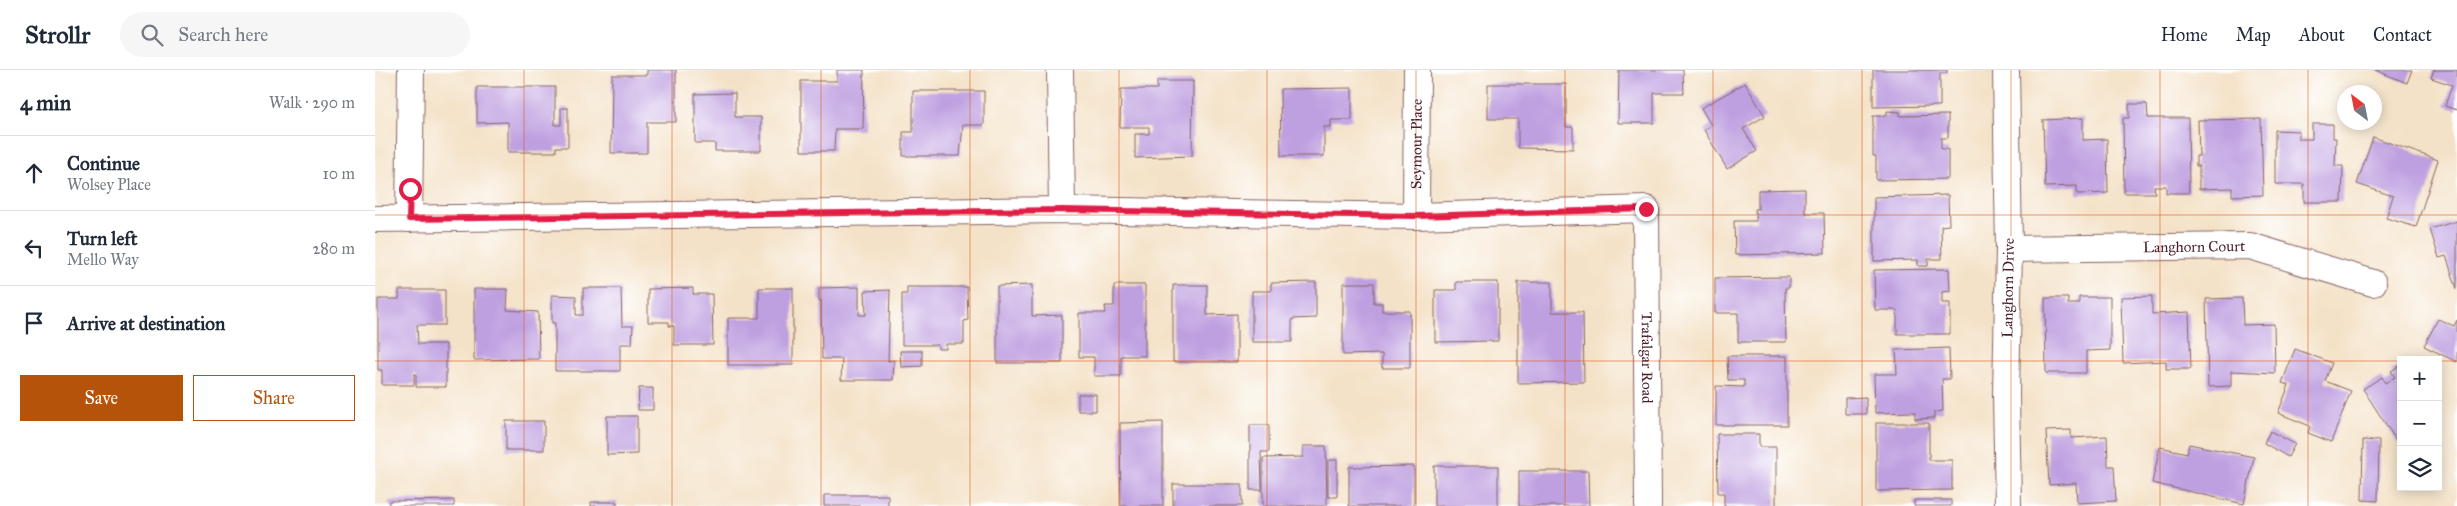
<!DOCTYPE html>
<html lang="en">
<head>
<meta charset="utf-8">
<style>
	body { margin:0; font-family:"IM FELL Great Primer",serif; background:#f6f6f7; color:#1f2937 }
	.controls { position:absolute; right:15px; bottom:15px; display:grid; overflow:hidden; border-radius:0px; box-shadow:0 2px 12px #0003 }
	.controls button { width:45px; height:45px; display:grid; place-items:center; padding:0; border:0; border-bottom:1px solid #e0e1e3; background:#fff; color:#1f2937; font:25px sans-serif }
	.compass { position:absolute; left:1962px; top:15px; width:45px; height:45px; border-radius:50%; background:#fff; box-shadow:0 2px 12px #0003; rotate:328deg }
	.stop { position:absolute; width:15px; height:15px; margin:-11px; border:4px solid #e11d48; border-radius:50%; background:#fff }
	.stop.end { background:#e11d48; border-color:#fff; box-shadow:0 1px 5px #0008 }
	.list { margin:0; padding:0; list-style:none }
	h2 { display:flex; justify-content:space-between; align-items:center; height:65px; margin:0; padding:0 20px; font-size:21px }
	h2 small { font-size:16px; font-weight:400; color:#747a83 }
	.list li { display:grid; grid-template-columns:32px 1fr auto; gap:15px; align-items:center; box-sizing:border-box; height:75px; padding:0 20px; border-top:1px solid #e0e1e3 }
	.list b { display:block; font-size:19px; white-space:nowrap }
	.list p { margin:0; font-size:16px; white-space:nowrap; color:#747a83 }
	.list em { font-size:16px; font-style:normal; color:#747a83 }
	.actions { display:flex; gap:10px; padding:15px 20px }
	.actions a { flex:1; padding:11px 0; border:1px solid #b45309; border-radius:0px; text-align:center; font-size:18px; color:#b45309 }
	.actions .main { background:#b45309; color:#fff }
	.icon { flex:none; width:28px; height:28px; fill:none; stroke:currentColor; stroke-width:2; stroke-linecap:round; stroke-linejoin:round }
	.map { position:relative; flex:none; width:2082px; height:436px; overflow:hidden }
	header { display:flex; align-items:center; gap:30px; box-sizing:border-box; height:70px; padding:0 25px; background:#fff; border-bottom:1px solid #e0e1e3 }
	header strong { font-size:24px }
	nav { display:flex; gap:28px; margin-inline-start:auto; font-size:18px }
	.search { width:350px; height:45px; background:#f6f6f7; display:flex; align-items:center; gap:12px; box-sizing:border-box; padding:0 18px; border-radius:28px; color:#747a83; font-size:19px }
	main { display:flex }
	aside { flex:1; background:#fff }
	.map>svg:first-child { display:block }
	.building { fill:#be9fe0 }
	.lines { fill:none; stroke-linecap:round; stroke-linejoin:round }
	.street-casing { stroke:#866362; stroke-width:28 }
	.street { stroke:#fff; stroke-width:26 }
	.route { stroke:#e11d48; stroke-width:6 }
	.grid { fill:none; stroke:#e0560e; stroke-width:1; stroke-opacity:0.55 }
	.labels { text-anchor:middle; stroke-width:5; stroke-linejoin:round; paint-order:stroke }
	.street-label { font-size:15px; fill:#4a1f2b; stroke:#fff }
</style>
</head>
<body>
<header>
<strong>Strollr</strong>
<div class="search"><svg class="icon" aria-label="search" viewBox="0 0 24 24"><circle cx="10" cy="10" r="6"/><path d="M15 15l6 6"/></svg>Search here</div>
<nav><a>Home</a><a>Map</a><a>About</a><a>Contact</a></nav>
</header>
<main>
<aside>
<h2>4 min<small>Walk · 290 m</small></h2>
<ul class="list">
<li><svg class="icon" aria-label="ahead" viewBox="0 0 24 24"><path d="M12 20V5M6 11l6-6 6 6"/></svg><div><b>Continue</b><p>Wolsey Place</p></div><em>10 m</em></li>
<li><svg class="icon" aria-label="left" viewBox="0 0 24 24"><path d="M17 20v-9H6M10 6l-5 5 5 5"/></svg><div><b>Turn left</b><p>Mello Way</p></div><em>280 m</em></li>
<li><svg class="icon" aria-label="arrive" viewBox="0 0 24 24"><path d="M6 21V4h12l-3 4 3 4H6"/></svg><div><b>Arrive at destination</b></div></li>
</ul>
<div class="actions"><a class="main">Save</a><a>Share</a></div>
</aside>
<div class="map">
<svg width="2082" height="436" viewBox="0 0 2082 436">
	<rect width="100%" height="100%" fill="#fff"/>
	<filter id="ink" filterUnits="userSpaceOnUse"><feTurbulence type="fractalNoise" baseFrequency=".02" numOctaves="2"/><feDisplacementMap in="SourceGraphic" scale="10" xChannelSelector="R" yChannelSelector="G"/><feConvolveMatrix kernelMatrix="1 2 1 2 8 2 1 2 1" color-interpolation-filters="sRGB"/></filter>
	<filter id="wash" filterUnits="userSpaceOnUse"><feTurbulence type="fractalNoise" baseFrequency=".0096" numOctaves="4" result="noise"/><feDisplacementMap in="SourceGraphic" scale="20" xChannelSelector="R" yChannelSelector="G"/><feGaussianBlur stdDeviation="1.12" result="paint"/><feColorMatrix in="noise" values="0 0 0 0 0 0 0 0 0 0 0 0 0 0 0 0 0 1.4 0 .05"/><feComposite in="paint" operator="in"/></filter>
	<g filter="url(#wash)">
		<rect width="100%" height="100%" fill="#f4e2c8"/>
		<g id="blocks">
			<path class="building" d="M272,0H301V52H272V83H236L237,5H272Z
				M462,0H489L488,59H460L459,81H426V11H462Z
				M1244,0H1308L1309,23H1279V53H1243Z
				M1498,0H1572V3H1565V36L1498,37Z
				M2000,0H2037L2032,13Z
				M2059,0H2082V40L2070,36L2077,15L2056,8Z
				M782,11H818L817,86L760,88V64H774V57H745L746,19H782Z
				M1370,13L1390,46L1368,59L1382,81L1352,99L1329,60L1336,55L1326,38Z
				M1113,14H1191V57H1198V79L1143,78V49H1113Z
				M102,17H180V55H186V38H193V77H181V82H133V52L102,53Z
				M977,18V50H956V57H949V86H906L905,19Z
				M538,21H609V55H588L585,86H528V62H538Z
				M360,23V47H386V81H340V73H320V24Z
				M1754,34H1772L1773,48H1813L1814,123H1791V116H1779L1780,123H1749L1748,48H1754Z
				M1512,41L1525,42V46L1573,45V68H1566V79H1573V109L1501,110V86H1498V46H1512Z
				M1708,48V70L1732,69L1733,123L1702,124V116L1670,117L1668,50Z
				M1886,49L1888,125L1857,126V118L1824,119V96H1821V86H1824L1823,50Z
				M1937,54H1958V68H1961L1960,96H1968L1967,132H1929V114H1900V60L1924,61V69H1937Z
				M1998,67L2063,90L2041,157L2011,148L2018,126L1982,114Z
				M1430,119V143H1449L1450,183L1360,185L1359,151H1381L1380,139H1383V120Z
				M1573,125L1574,155L1566,156L1567,189H1553V196H1543V190L1499,191V127Z
				M2082,151V219L2071,186L2064,188L2055,159Z
				M1574,199L1575,221L1567,222V233H1575V264H1522V240H1500L1499,200Z
				M1414,207V218H1410L1411,272H1363V243H1340V208Z
				M941,212V248L917,249V272H877V221H896V213Z
				M1081,212H1123V271L1060,272V220H1081Z
				M1143,212H1177V242H1208L1209,312L1143,313Z
				M968,213H999V233H1007V241H1035V298H1007V284L968,285Z
				M657,215V246L687,245V293H622V216Z
				M739,215H770V286H746V306H719V287H704V243H731L730,236H739Z
				M798,215H832V245L862,244V292H798Z
				M484,217V245H491L490,221L515,220L513,291L519,290L518,310H466L467,289H447L446,230L444,231V218Z
				M532,217H592L593,250L589,251V274H571V279H563V275H527V224H532Z
				M208,218H246L247,256H258L257,274H245V301H180V253H177V225L201,226V245H208Z
				M318,218V224H337L338,275H299V256H294V252H273V219Z
				M384,218H418V295H353V248H384Z
				M99,219H133L132,240L163,242L164,289L99,290Z
				M24,220H70V255H42L43,274H71V317H41V304H39V315H7V300H3V229H24Z
				M1777,226V244L1814,242L1816,299H1791V291L1748,293L1746,227Z
				M1704,227H1735V280L1711,281V303H1671L1670,228H1693V234H1704Z
				M1867,228L1868,255L1899,254L1900,303L1856,301V316L1833,317L1831,229Z
				M2063,249L2079,256L2082,250V292L2049,276Z
				M1574,278L1575,309H1567L1568,341L1559,342V348L1540,349V342L1500,343L1499,304H1522L1521,280Z
				M1920,279L1957,293L1950,311L1976,321L1956,372L1933,363L1935,356L1903,343L1914,315L1907,313Z
				M525,281H547V296L526,297Z
				M1352,286H1412V355H1341V316L1369,317V310H1353Z
				M2026,295V378L1988,319L2007,307L2010,313L2020,307L2016,301Z
				M264,318H278V340H263Z
				M703,324H721V341H703Z
				M1491,327V344H1470V328Z
				M232,346H262V384L232,385Z
				M131,351H169V380H131Z
				M788,352V436H746L745,353Z
				M1501,353H1554V390H1577V420L1501,421Z
				M875,355H894V382H886L887,420H875Z
				M1696,360V368L1732,366L1733,396H1739L1741,431L1702,433L1701,413L1674,415L1671,361Z
				M1895,361L1920,374L1913,387L1889,373Z
				M1342,364H1384V377H1401V436H1349V423H1343Z
				M1988,370L2004,371L2003,431L1987,430Z
				M1814,374L1879,387L1869,434L1777,413L1785,377L1812,383Z
				M928,376H951L952,436H888V388L928,387Z
				M953,390H962V427H953Z
				M1039,396V436H974V397Z
				M1059,396H1123V436H1059Z
				M1144,401H1213L1214,436H1144Z
				M798,414H867V436H798Z
				M449,425H513V436H449Z
				M79,430V436H14V431Z
				M1539,430H1576V436H1539Z
				M216,432H242V436H216Z"/>
		</g>
	</g>
	<g filter="url(#ink)">
		<use href="#blocks" fill-opacity="0" stroke="#866362" stroke-width="1"/>
		<g class="lines">
			<defs>
				<g id="street">
					<path d="M685,0L687,140"/>
					<path d="M1631,0L1634,179L1631,324L1633,436"/>
					<path id="s1" d="M1041,146L1042,0"/>
					<path id="s2" d="M0,149L687,140L1041,146L1271,139L1273,436"/>
					<path d="M34,149L36,0"/>
					<path id="s3" d="M1634,179L1875,176L1998,213"/>
				</g>
			</defs>
			<use href="#street" class="street-casing"/>
			<use href="#street" class="street"/>
		</g>
	</g>
	<g class="lines" filter="url(#ink)">
		<path class="route" d="M35,119L34,149L687,140L1041,146L1271,139"/>
	</g>
	<path class="grid" d="M149,0V436M297,0V436M446,0V436M595,0V436M744,0V436M892,0V436M1041,0V436M1190,0V436M1338,0V436M1487,0V436M1636,0V436M1785,0V436M1933,0V436M0,145H2082M0,291H2026M2063,291H2082"/>
	<g class="labels">
		<g class="street-label">
			<text dy="5" stroke="none"><textPath href="#s1" startOffset="72">Seymour Place</textPath></text>
			<text dy="5" stroke="none"><textPath href="#s3" startOffset="185">Langhorn Court</textPath></text>
			<text transform="translate(1633 218) rotate(-89)" y="5">Langhorn Drive</text>
			<text dy="5" stroke="none"><textPath href="#s2" startOffset="1420">Trafalgar Road</textPath></text>
		</g>
	</g>
</svg>
<div class="controls">
<button>+</button>
<button>−</button>
<button><svg class="icon" aria-label="layers" viewBox="0 0 24 24"><path d="M12 4l9 5-9 5-9-5zM3 14l9 5 9-5"/></svg></button>
</div>
<svg class="compass" viewBox="-18 -18 36 36"><path d="M0-13l5 13h-10z" fill="#e53935"/><path d="M0 13l5-13h-10z" fill="#747a83"/></svg>
<div class="stop" style="left:35px;top:119px"></div>
<div class="stop end" style="left:1271px;top:139px"></div>
</div>
</main>
</body>
</html>
